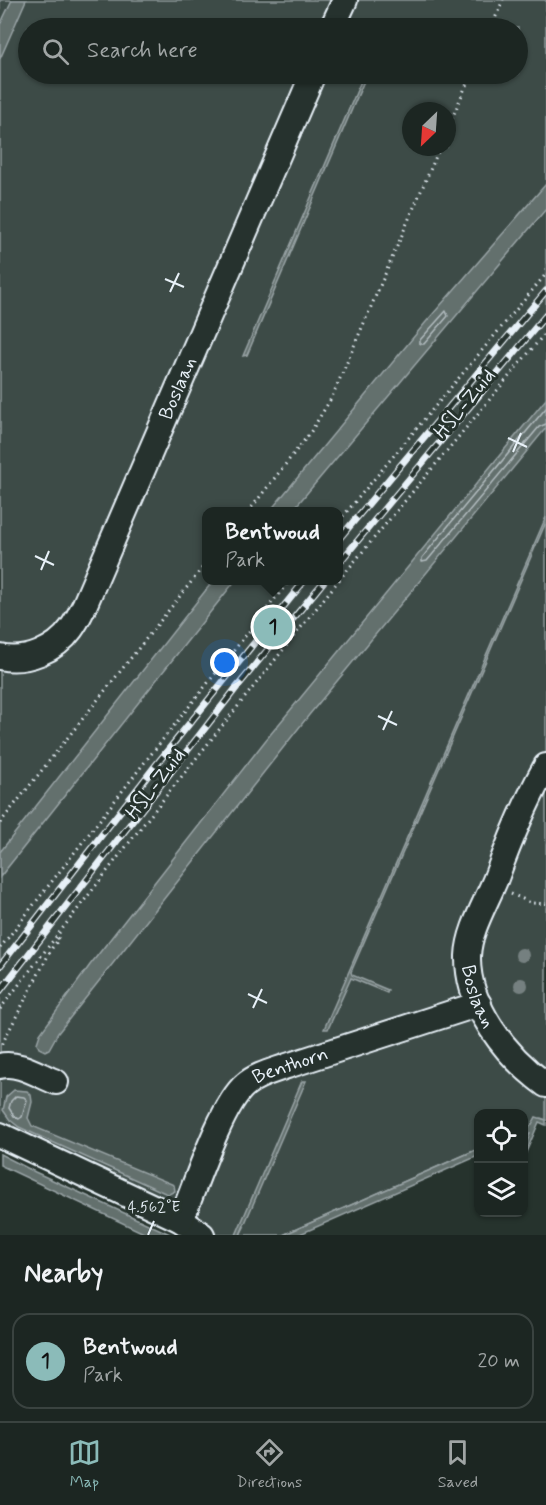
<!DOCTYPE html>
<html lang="en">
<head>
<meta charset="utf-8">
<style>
  :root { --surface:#1c2622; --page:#252e2a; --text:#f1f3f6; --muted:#a0a5a5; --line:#3a4340; --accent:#8bbbb9 }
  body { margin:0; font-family:Mynerve,sans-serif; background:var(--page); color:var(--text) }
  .controls { position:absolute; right:18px; bottom:18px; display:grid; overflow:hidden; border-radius:12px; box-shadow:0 2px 4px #0004 }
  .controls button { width:54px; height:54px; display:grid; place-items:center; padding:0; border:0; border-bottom:2px solid var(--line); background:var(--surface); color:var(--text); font:30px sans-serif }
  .compass { position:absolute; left:402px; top:102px; width:54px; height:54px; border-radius:50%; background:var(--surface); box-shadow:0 2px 4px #0004; rotate:205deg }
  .you { position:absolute; left:225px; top:663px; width:21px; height:21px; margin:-15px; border:4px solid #fff; border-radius:50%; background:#1a73e8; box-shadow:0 0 0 9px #1a73e833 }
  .badge { display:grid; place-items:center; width:39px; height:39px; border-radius:50%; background:var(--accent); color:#111; font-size:20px; font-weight:700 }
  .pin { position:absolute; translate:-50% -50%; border:3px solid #fff; box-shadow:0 2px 6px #0006 }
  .popup { position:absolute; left:202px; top:507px; width:141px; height:78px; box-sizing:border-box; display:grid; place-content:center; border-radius:12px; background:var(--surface); filter:drop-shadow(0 2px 4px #0005); font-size:20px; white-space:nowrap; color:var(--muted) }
  .popup b { font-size:22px; color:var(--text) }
  .popup::after { content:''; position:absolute; left:50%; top:100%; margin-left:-12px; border:12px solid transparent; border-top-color:var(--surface) }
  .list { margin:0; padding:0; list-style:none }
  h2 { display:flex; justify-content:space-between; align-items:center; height:78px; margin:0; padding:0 24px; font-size:26px }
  h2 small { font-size:20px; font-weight:400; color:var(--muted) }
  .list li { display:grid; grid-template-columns:39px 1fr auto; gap:18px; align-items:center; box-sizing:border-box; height:96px; margin:0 12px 12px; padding:0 12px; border:2px solid var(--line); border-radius:18px }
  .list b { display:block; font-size:22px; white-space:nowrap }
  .list p { margin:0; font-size:20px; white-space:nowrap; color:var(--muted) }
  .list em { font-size:20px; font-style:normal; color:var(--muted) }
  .icon { flex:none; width:33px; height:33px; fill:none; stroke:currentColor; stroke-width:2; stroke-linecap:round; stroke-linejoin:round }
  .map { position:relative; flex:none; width:546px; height:1235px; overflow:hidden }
  .search { position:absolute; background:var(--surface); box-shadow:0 2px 4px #0004; left:18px; right:18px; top:18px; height:66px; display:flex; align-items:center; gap:15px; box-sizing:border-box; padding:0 21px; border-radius:33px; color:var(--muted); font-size:22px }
  .sheet { height:186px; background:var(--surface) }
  nav { display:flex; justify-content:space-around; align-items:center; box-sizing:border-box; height:84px; border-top:2px solid var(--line); background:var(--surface); font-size:16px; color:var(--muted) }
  nav a { display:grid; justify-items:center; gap:3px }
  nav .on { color:var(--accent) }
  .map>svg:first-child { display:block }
  .green { fill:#3e4b47; stroke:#939ea0; stroke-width:1.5; fill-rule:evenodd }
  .water { fill:#636f6d; stroke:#98a3a5; stroke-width:1.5 }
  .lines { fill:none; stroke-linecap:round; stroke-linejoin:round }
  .shore { stroke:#b3bdc0; stroke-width:1.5 }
  .minor-casing { stroke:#e8f1f8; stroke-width:28 }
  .path { stroke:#e8f1f8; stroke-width:3; stroke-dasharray:1.5 4.5; stroke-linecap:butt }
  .minor { stroke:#26332d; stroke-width:24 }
  .rail-casing { stroke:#e8f1f8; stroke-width:7 }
  .rail { stroke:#26332d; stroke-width:4.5; stroke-dasharray:14; stroke-linecap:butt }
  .tree { fill:#758080 }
  .ticks { fill:none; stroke:#e8f1f8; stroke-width:2 }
  .labels { text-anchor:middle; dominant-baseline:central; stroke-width:6; stroke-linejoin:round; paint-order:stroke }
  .street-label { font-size:20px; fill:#e8f1f8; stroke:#26332d }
  .ticks-label { font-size:15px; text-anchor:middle; fill:#e8f1f8; stroke:#26332d; stroke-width:6; stroke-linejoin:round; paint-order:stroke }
</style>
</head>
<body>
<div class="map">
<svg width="546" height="1235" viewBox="0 0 546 1235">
  <rect width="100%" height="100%" fill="#26332d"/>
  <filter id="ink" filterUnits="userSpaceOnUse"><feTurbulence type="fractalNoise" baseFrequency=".0167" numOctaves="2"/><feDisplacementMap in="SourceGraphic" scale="12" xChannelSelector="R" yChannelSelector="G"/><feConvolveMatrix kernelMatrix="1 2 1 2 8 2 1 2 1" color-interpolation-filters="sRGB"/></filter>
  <g filter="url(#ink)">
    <path class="green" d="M0,0H546V1120L541,1118L531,1126L524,1129V1114H478V1149L283,1235H240L244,1227L240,1228L236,1235H205L0,1131ZM28,28H518V74H28ZM411,111H447V147H411ZM207,512H339V580H207Z"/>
    <path class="water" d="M12,0H26L0,59V25Z
      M364,74H367L247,355L243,356Z
      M546,184V209L292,511H270L426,322Z
      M546,399V428L309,715L58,1033L49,1049L45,1051L39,1048L37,1043L40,1034L90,965L265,741Z
      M546,517V522L351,972L352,975L388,990L387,993L351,978L328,1029H324Z
      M213,581H235L0,877V852Z
      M302,1081H306L242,1230L240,1235H236Z
      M14,1090L27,1091L31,1095L32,1102L28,1118L32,1126L174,1185L175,1191L169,1194L165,1193L19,1127L10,1120L3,1110L6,1097Z
      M536,1117L546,1120V1125L539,1122L524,1157V1150L530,1134L524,1136V1129L531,1126Z
      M478,1149V1156L298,1235H283Z
      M0,1154L35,1172L172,1235H148L2,1166L0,1165Z"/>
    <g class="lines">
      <path class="shore" d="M446,311L448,316L424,344H420V340Z
        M546,408L439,537L422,558V562L427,561L539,427L546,424
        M16,1096L24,1097L27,1100L22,1117L19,1119L14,1116L9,1108L11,1101Z"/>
      <g class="minor-casing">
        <g id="minor">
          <path d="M332,28L345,0"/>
          <path id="s1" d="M0,657C26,663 56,650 71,629C77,621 81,612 85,604L313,74"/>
          <path id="s2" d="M546,766C526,801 510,840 496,878C486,903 469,930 468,956C467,1007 506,1056 546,1085"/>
          <path d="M0,1066C18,1061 40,1076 56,1082"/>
          <path d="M0,1135L181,1220L202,1235"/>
          <path id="s3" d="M181,1220C194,1189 221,1105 245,1085C256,1075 273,1071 287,1066L479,1004"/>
        </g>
      </g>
      <path class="path" d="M491,28L503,0
        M447,130L471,74
        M248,512L310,433L332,397L440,147
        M339,521L546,274
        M339,580L546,332
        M0,823L207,562
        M511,894L532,903L546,904
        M0,948L148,758L290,580
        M0,1009L146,821L339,580
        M2,1044L52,948L59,939L56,936"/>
      <use href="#minor" class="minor"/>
      <g class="rail-casing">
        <path id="rail" d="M339,539L546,291
          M339,563L546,315
          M0,966L156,765L305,580
          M0,991L237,687L325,580"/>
      </g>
      <use href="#rail" class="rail"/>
    </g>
    <g class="tree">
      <circle cx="522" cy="955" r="7"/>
      <circle cx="521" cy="985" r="7"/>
    </g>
  </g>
  <path class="ticks" d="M165,279L184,287M170,292L179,273M508,438L527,447M513,452L521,433M35,556L54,565M41,570L49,551M378,716L397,725M383,730L392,711M248,994L267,1003M253,1008L262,989M148,1235L154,1221"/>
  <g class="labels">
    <g class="street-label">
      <text stroke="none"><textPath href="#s1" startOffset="344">Boslaan</textPath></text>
      <text transform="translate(465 404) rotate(-50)">HSL-Zuid</text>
      <text transform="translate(156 784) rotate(-52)">HSL-Zuid</text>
      <text stroke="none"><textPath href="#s2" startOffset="248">Boslaan</textPath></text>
      <text stroke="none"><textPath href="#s3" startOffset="200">Benthorn</textPath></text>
    </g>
  </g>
  <g class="ticks-label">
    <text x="154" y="1212">4.562°E</text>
  </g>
</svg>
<div class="controls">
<button><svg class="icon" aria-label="locate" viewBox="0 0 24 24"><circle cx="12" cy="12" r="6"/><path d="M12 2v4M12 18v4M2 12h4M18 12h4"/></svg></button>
<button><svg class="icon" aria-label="layers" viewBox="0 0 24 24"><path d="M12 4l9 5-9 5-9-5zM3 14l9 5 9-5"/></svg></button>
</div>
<svg class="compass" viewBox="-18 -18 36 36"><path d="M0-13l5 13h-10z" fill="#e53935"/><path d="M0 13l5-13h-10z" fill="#a0a5a5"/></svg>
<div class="you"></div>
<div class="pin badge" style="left:273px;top:627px">1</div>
<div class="popup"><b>Bentwoud</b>Park</div>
<div class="search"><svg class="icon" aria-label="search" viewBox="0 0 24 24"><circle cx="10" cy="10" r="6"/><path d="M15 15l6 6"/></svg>Search here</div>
</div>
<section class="sheet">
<h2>Nearby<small></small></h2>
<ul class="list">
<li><span class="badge">1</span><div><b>Bentwoud</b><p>Park</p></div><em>20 m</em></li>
</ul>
</section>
<nav>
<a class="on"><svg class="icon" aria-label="map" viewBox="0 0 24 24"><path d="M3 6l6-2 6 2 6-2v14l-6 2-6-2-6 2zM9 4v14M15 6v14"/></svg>Map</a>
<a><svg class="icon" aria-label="directions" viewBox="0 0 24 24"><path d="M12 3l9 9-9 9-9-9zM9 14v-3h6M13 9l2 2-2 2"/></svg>Directions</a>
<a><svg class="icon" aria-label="saved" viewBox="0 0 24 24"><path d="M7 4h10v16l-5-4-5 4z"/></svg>Saved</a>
</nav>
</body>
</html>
